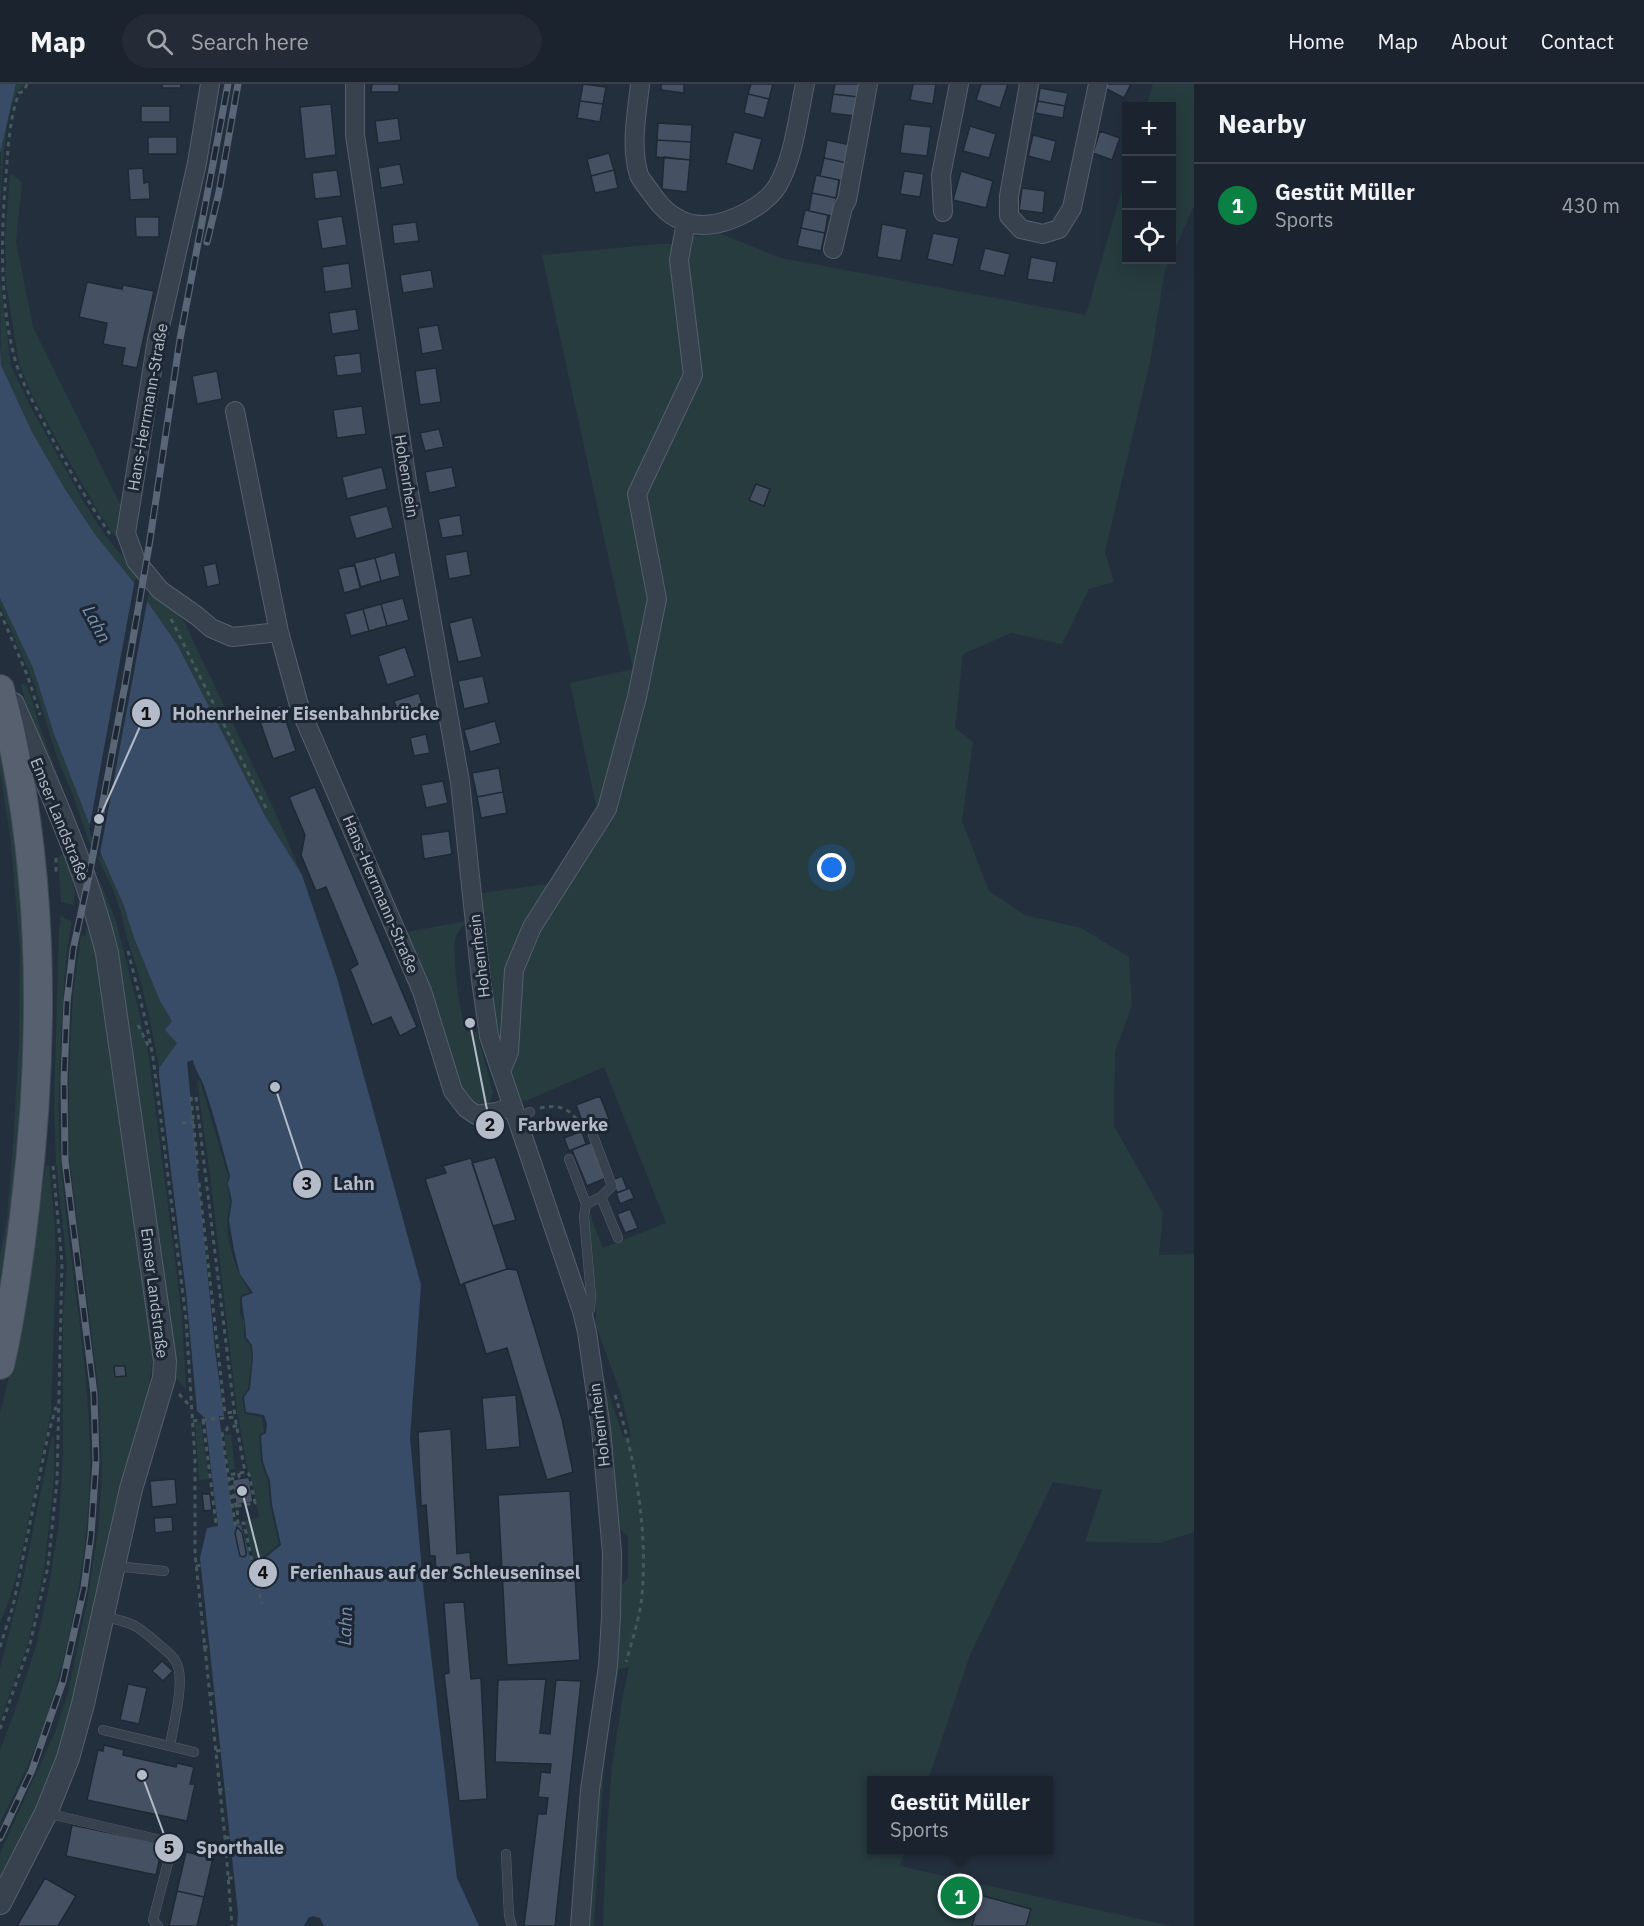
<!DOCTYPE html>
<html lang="en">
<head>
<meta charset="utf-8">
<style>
  :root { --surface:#1b232e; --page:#242b36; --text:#f1f3f6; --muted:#a0a4aa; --line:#39404a; --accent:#0b8043 }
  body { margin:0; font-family:"IBM Plex Sans",sans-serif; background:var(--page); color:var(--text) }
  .controls { position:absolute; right:18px; top:18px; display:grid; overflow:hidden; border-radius:0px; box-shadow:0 6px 24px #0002 }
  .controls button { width:54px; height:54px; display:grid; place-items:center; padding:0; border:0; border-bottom:2px solid var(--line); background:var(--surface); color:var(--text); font:30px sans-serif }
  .you { position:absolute; left:832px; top:784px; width:21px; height:21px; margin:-15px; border:4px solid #fff; border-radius:50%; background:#1a73e8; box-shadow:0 0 0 9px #1a73e833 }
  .badge { display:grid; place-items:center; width:39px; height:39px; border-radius:50%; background:var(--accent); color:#fff; font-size:20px; font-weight:700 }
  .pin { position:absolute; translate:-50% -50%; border:3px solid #fff; box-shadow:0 2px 6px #0006 }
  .popup { position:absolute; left:867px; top:1692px; width:186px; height:78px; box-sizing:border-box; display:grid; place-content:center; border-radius:0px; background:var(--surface); filter:drop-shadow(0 2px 4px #0005); font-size:20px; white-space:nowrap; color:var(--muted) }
  .popup b { font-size:22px; color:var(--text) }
  .popup::after { content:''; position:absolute; left:50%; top:100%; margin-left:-12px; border:12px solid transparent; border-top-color:var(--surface) }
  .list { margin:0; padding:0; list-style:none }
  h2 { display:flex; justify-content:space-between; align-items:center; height:78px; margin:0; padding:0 24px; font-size:26px }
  h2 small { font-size:20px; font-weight:400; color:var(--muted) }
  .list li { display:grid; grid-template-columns:39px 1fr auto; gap:18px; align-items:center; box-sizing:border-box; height:84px; padding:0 24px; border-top:2px solid var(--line) }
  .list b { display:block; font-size:22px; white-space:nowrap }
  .list p { margin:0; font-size:20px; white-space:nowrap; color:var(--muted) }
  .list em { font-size:20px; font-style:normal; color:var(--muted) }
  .icon { flex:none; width:33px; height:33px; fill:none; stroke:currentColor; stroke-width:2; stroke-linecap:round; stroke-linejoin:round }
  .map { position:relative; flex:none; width:1194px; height:1842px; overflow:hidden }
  header { display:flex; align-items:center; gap:36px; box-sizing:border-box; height:84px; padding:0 30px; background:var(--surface); border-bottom:2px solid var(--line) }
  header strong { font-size:28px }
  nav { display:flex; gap:33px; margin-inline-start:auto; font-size:21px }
  .search { width:420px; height:54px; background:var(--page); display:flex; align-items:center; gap:15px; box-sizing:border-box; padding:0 21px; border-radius:33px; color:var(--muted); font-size:22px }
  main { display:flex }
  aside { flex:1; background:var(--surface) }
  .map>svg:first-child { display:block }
  .green { fill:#263c3f }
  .water { fill:#394c67; fill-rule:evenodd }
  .pier { fill:#242f3e }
  .building { fill:#455162; stroke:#1f2835; stroke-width:1.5 }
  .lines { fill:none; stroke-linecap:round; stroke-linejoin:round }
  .service-casing { stroke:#565f6c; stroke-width:10 }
  .minor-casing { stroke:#565f6c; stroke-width:20 }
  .tertiary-casing { stroke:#565f6c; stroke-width:24 }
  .primary-casing { stroke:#414a57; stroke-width:30 }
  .path { stroke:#44595c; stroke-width:3; stroke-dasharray:4.5 4.5; stroke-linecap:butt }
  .service { stroke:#38414e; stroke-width:9 }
  .minor { stroke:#38414e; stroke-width:18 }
  .tertiary { stroke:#38414e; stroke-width:22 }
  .primary { stroke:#56606e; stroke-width:28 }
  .rail-casing { stroke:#5a6575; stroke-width:7 }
  .rail { stroke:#1d2633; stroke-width:4.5; stroke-dasharray:14; stroke-linecap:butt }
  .labels { text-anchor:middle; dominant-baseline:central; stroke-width:6; stroke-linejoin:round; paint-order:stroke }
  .street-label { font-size:16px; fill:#b4bcc9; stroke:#1d2633 }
  .water-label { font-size:18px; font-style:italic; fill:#7c92b1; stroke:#1d2633 }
  .leader { fill:none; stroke:#b4bcc9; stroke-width:2 }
  .callout-dot { fill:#b4bcc9; stroke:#1d2633; stroke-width:2 }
  .mark-label { font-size:18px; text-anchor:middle; font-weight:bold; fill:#111 }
  .callout-label { font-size:18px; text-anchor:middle; font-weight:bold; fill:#b4bcc9; stroke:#1d2633; stroke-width:6; stroke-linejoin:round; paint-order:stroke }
</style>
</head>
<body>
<header>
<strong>Map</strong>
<div class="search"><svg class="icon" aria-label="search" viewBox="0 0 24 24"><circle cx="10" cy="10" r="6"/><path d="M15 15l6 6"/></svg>Search here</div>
<nav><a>Home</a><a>Map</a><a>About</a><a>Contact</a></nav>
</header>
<main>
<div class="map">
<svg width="1194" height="1842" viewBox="0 0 1194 1842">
  <rect width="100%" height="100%" fill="#242f3e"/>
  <path class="green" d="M16,0H24C22,5 18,6 16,11C3,39 3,93 0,124L1,61Z
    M1153,0H1194V122L1172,172V22H1146Z
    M10,90L19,95L22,100L16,158L33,243L125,430L123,464L101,432L63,367L32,311L19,280L6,199L5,153Z
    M1126,91V176H1170L1165,186L1150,278L1105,468L1114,498L1089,505L1062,560L1011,549L963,570L955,644L973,658L962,737L989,807L1025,831L1081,844L1129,873L1132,921L1115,968L1114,1042L1163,1129L1159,1171L1194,1170V1448L1160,1459L1085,1458L1102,1406L1053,1398L970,1571L928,1696H872V1766H905L900,1782L1171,1842H603L607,1744L612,1682L623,1611L629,1583L619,1585L605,1664L594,1842H587L591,1763L619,1504L628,1494V1452L619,1445L602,1289L623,1353H631L622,1313L596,1242V1225L588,1137L590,1131H592V1136L603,1164L666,1139L604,983L526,1017L519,1015L494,943L485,862L482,809L547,800L580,776L600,740L570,599L633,585L542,171L659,160L683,159L685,150L698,152L719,149L781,174L1086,231Z
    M0,193L11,282L30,322L85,420L105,451L137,490L135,500L94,449L65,405L32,348L1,281Z
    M150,505L177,526L184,538L272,721L302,791L264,730L177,560L147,517Z
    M0,514L33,584L54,650L101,770L124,822L134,854L160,917L172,937L178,959L159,984L150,936L139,891L126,851L121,829L113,805L88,755L73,711L58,676L33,597L0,522Z
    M21,600H25L28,604L41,646L64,709L65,722L31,640Z
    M0,650C5,679 11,707 14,735C30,890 24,1044 0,1197V1172L7,1134L13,1062L19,956L20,864L10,751L0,688Z
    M66,769L75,809L73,821L61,818L58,774L60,771Z
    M100,797L116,837L138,923L149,974L182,1232L186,1305L172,1290L98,805Z
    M61,831L65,835L72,837C65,869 64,904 62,938C59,985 57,1033 61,1081C69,1174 87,1267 90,1361C92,1448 74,1550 47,1633C35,1670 16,1705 0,1739V1666L14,1629L36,1562L50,1497L59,1439L63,1368V1230L67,1182L56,1079L54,1021L59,846Z
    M467,837C463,842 458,848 456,853C451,864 460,934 466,947L477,948L493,1008L489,1021L478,1024L464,1010L406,848Z
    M88,840L94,853L153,1271L146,1322L85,1577L47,1710L0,1801V1769L55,1648L68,1609L88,1513L99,1439L102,1386L98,1301L69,1072V987L73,910L81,851L85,852Z
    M200,996L228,1092C226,1102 230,1110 230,1119C229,1126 227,1132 227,1138C228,1163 236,1187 250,1208L240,1212V1230L244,1237V1254L250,1261L252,1273L248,1305L242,1313L245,1330L262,1333L264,1348L259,1351L261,1378L268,1397L270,1421L279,1460L263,1473L253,1475L244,1437L259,1433L250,1388L248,1387L237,1327L211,1099L197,997Z
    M46,1081H49L55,1143L56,1179L51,1328L19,1482L10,1514L0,1539V1329L21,1244Z
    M195,1339H201L209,1395L199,1396Z
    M231,1350L235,1385L229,1386L224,1351Z
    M52,1352L54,1354V1397L44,1486L28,1559L0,1638V1584L23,1495Z"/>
  <path class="water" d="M0,0H16L0,69Z
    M0,262L1,281L32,348L65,405L94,449L135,500L177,560L264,730L302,791L337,894L421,1201L410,1354L417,1430L424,1511L457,1794L479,1842H324L320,1834L313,1832L308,1834L304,1842H237L238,1830L200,1474L207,1444L218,1442L205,1334L197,1327L186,1208L159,991V984L177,959L165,946L172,937L160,917L134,854L124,822L101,770L54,650L33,584L0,514ZM193,976C195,987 202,994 205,1005C215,1034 222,1063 230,1092L228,1100L232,1117L229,1136L234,1166L240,1190L253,1209L242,1213C242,1227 246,1239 246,1253L252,1261L253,1273L250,1305L244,1313L246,1328L264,1331L267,1340L266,1349L261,1352L263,1378L270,1397L272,1420L281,1461L264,1475L251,1477L241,1441H234L219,1332H224L215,1266L187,978Z"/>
  <path class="pier" d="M135,495L148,513L99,775L89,746Z"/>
  <path class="building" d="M162,0H181V4H162Z
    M372,0H399V8H371Z
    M583,0L606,3L603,20L580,17Z
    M661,0H684V9L661,6Z
    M751,0H773L769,15L748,10Z
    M835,0H859L858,13L833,10Z
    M913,0H936L933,20L910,16Z
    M981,0H1008L1000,24L976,16Z
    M1105,0H1131L1124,14L1103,3Z
    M1040,4L1068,9L1065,22L1038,17Z
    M748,10L769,15L764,34L744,29Z
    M833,10L858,13L855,32L830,29Z
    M580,17L603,20L600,38L577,34Z
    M1038,17L1065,22L1063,34L1035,29Z
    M331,20L336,71L305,75L300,23Z
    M141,22H170V38H141Z
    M398,34L401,56L378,59L375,37Z
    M658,39L692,41L691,58L657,56Z
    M904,40L931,43L927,72L900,69Z
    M970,42L996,50L989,74L963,67Z
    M1100,47L1120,54L1112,76L1093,69Z
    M734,48L762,55L753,87L726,79Z
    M1033,51L1056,57L1051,78L1028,72Z
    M148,53H177V70H148Z
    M657,56L691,58L690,76L656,73Z
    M827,56L851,61L847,79L824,74Z
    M609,69L614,86L591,92L587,75Z
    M664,73L690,76L687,108L662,105Z
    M824,74L847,79L844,97L820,92Z
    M400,80L404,100L381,104L378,84Z
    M143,84L144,99L149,98L150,115L130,116L128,85Z
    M337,86L341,112L315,115L312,89Z
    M614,86L618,104L595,109L591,92Z
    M904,87L924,90L920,113L900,110Z
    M961,87L993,97L986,124L953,116Z
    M816,91L839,96L836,114L812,109Z
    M1022,104L1045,107L1043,129L1019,126Z
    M812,109L836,114L832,132L809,127Z
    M805,126L828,131L825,149L801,144Z
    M342,132L347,161L322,165L317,136Z
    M135,133H159V153H136Z
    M416,138L419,157L394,160L392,141Z
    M882,140L907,145L901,177L877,173Z
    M801,144L825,149L821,167L797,162Z
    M933,149L959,154L953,181L927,175Z
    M985,164L1010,170L1004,192L979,186Z
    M1031,173L1057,178L1053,199L1027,195Z
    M349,179L352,204L325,208L322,183Z
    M431,186L434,204L403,209L400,191Z
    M87,198L122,205L123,201L154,207L137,284L122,281L125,264L103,260L107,239L79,233Z
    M356,225L359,246L332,250L329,229Z
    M438,241L443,266L422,270L418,244Z
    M360,269L362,289L337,292L334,272Z
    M436,284L441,318L420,321L415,287Z
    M217,287L222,315L197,320L192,292Z
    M362,322L366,350L337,354L333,326Z
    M439,345L444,363L425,367L420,349Z
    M382,383L387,405L347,415L342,393Z
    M452,383L456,403L429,409L425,388Z
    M756,400L770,405L764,422L749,416Z
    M387,422L393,444L356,455L349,432Z
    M460,431L463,451L442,454L438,435Z
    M467,467L471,491L449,495L445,471Z
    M395,468L400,492L381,497L375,474Z
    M375,474L381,497L360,503L354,479Z
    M216,479L220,500L207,503L203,482Z
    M355,481L361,504L344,509L338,485Z
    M403,514L409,536L387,542L381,520Z
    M381,520L387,542L369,547L363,525Z
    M363,525L369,547L351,552L345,530Z
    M472,533L482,573L458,578L449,539Z
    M405,563L415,592L387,601L378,572Z
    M483,592L489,619L464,625L458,597Z
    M419,609L424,627L400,635L394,617Z
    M281,621L296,667L273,675L257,629Z
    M495,637L501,659L470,668L464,646Z
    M426,650L430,669L414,672L410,654Z
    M499,684L503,708L477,713L472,689Z
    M443,697L448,719L426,724L421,701Z
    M315,703L417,943L400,952L391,933L372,941L350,885L358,880L326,803L316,807L301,771L305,751L289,713Z
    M503,708L507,729L481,734L477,713Z
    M449,747L452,770L424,775L421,751Z
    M600,1012L609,1035L585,1045L576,1021Z
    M582,1047L586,1060L569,1067L564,1054Z
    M592,1058L606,1094L587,1102L572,1066Z
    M495,1073L516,1136L493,1142L472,1079Z
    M471,1074L507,1185L460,1201L425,1095L446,1089L443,1082Z
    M622,1092L627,1105L617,1109L612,1096Z
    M630,1104L634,1114L620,1120L616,1109Z
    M630,1125L638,1144L625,1149L617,1130Z
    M507,1185L517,1186L562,1335L573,1388L547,1396L507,1264L486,1270L464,1199Z
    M114,1282H125L126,1292L115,1293Z
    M516,1311L520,1363L486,1366L482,1314Z
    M451,1345L457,1470L470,1468L472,1496L452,1498L451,1486L436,1487L435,1472H430L426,1421L421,1422L418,1348Z
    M249,1393L253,1418L236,1421L232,1396Z
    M175,1395L177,1420L152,1423L150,1397Z
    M570,1407L580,1576L507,1581L498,1411Z
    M202,1410H210L212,1426L204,1427Z
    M172,1433L173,1447L155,1449L154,1434Z
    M237,1443L242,1448L246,1467V1471L243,1473L240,1472L239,1468L235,1449Z
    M464,1518L471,1595L481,1594L487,1715L459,1717L444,1590L449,1589L444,1519Z
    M162,1577L173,1587L163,1597L152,1587Z
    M546,1595L540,1649L550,1650L556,1596L581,1597L555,1842H524L538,1730H546L548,1714L538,1713L541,1688L550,1689L551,1680L495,1678L498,1596Z
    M128,1600L147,1604L139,1640L120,1636Z
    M104,1661L124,1666L123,1671L176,1683L177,1679L194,1683L190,1700H195L187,1737L87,1716L98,1666L103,1667Z
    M72,1741L163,1760L156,1791L66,1772Z
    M186,1768L213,1774L204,1813L177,1807Z
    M45,1794L76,1812L58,1842H17Z
    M177,1807L204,1813L197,1842H169Z
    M980,1811L1031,1825L1026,1842H972Z"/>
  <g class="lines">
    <g class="service-casing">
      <path id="service" d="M517,1034L530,1028
        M569,1075L586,1120
        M601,1113L618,1154
        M582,1227L590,1225L591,1212L584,1132L586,1120L601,1113L612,1102L593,1051
        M115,1482L164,1487
        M104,1533C131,1538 136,1540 157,1559C165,1566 175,1572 178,1583C184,1602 173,1642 170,1662
        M103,1646L194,1668
        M46,1729L165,1757L170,1759L172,1763L153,1836L158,1842
        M506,1770L509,1832L512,1842"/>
    </g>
    <g class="minor-casing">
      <path id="minor" d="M210,0L197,79L157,256L126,449L136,477L160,506L197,532L211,544L232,553L279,548L300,625L422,907L453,1007L466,1024L476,1031L497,1028L513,1022
        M355,0V51L407,397L460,698L481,896L489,952L582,1227L587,1248L601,1345L612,1469L611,1533L608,1582L590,1706L580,1842
        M640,0C637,29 630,63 639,91C642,98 648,104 652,110C677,147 710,148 747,128C758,122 771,113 778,101C794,73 798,32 805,0
        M1029,0L1009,112V132L1021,145L1043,150L1059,145L1072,124L1098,0
        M943,128L941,91L959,0
        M833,165L843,123L847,116L868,0
        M235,327L279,548
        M501,987L509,968L514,886L532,843L607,725L637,613L657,515L637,410L693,291L679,176L686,138"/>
    </g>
    <g class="tertiary-casing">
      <path id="tertiary" d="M0,1819L46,1729L68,1674L83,1620L131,1405L164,1294L165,1277L107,869C86,783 48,701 13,620"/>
    </g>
    <g class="primary-casing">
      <path id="primary" d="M0,605C45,774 46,950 25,1124C19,1176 12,1229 0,1281"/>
    </g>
    <path class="path" d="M27,0L24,7L19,9C8,38 8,72 5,103C1,159 0,224 16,279C23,301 35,321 45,341C65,379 86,415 110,450
      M0,528L28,593L40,631
      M171,535L267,726
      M56,774V788
      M128,867L146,938L153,973L186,1235L195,1376V1470L225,1754L232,1842
      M138,941L148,961H151
      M191,1013L198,1087
      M196,1013L235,1333
      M540,1024C563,1019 573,1027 583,1046
      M182,1039L194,1038
      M199,1099L225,1329L234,1328
      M179,1310L191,1323
      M615,1311C635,1374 648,1444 642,1511C640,1533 632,1557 626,1578
      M203,1336L216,1440
      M193,1337L235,1333L245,1388L228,1391
      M237,1342L228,1343L226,1347L222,1348L235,1440L244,1439L257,1501L274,1497
      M237,1422L255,1419L249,1390L245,1388
      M238,1440L237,1422H236L231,1395L239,1393V1389
      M196,1482L205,1481
      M253,1485L269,1482
      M257,1501L262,1520
      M0,1563L13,1522L48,1351L56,1323
      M203,1563L213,1562
      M209,1610L219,1609
      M0,1645L30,1560L48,1482L57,1397L62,1179L53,1082
      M216,1667L225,1666
      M218,1706L229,1705
      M225,1754L234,1753
      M228,1794H237"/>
    <use href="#service" class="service"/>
    <use href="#minor" class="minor"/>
    <use href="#tertiary" class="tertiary"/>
    <use href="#primary" class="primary"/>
    <g class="rail-casing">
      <path id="rail" d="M207,158L219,108L238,0
        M0,1754L32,1686L63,1597L84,1504L91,1451L96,1377L94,1310L65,1076L64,995L67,918L73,866L89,792L125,601L149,462L180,255L228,0"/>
    </g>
    <use href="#rail" class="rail"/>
  </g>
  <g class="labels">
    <g class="street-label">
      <text transform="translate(147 323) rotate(-80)">Hans-Herrmann-Straße</text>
      <text transform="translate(407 392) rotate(81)">Hohenrhein</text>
      <text transform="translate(60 735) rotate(68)">Emser Landstraße</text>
      <text transform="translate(381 810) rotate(67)">Hans-Herrmann-Straße</text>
      <text transform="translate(479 872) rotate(-97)">Hohenrhein</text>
      <text transform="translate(155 1209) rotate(83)">Emser Landstraße</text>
      <text transform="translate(599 1341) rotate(-97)">Hohenrhein</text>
    </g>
    <g class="water-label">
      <text transform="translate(97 540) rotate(62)">Lahn</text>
      <text transform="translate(345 1542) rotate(-88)">Lahn</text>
    </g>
  </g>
  <path class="leader" d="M99 735L146 629M470 939L490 1041M275 1003L307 1100M242 1407L263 1489M142 1691L169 1764"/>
  <g class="callout-dot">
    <circle cx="99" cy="735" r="6"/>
    <circle cx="470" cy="939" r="6"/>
    <circle cx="275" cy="1003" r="6"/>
    <circle cx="242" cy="1407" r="6"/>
    <circle cx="142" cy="1691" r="6"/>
    <circle cx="146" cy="629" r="15"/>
    <circle cx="490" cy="1041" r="15"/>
    <circle cx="307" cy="1100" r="15"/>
    <circle cx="263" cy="1489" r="15"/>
    <circle cx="169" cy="1764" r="15"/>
  </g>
  <g class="mark-label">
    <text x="146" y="636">1</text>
    <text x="490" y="1047">2</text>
    <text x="307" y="1106">3</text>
    <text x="263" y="1495">4</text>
    <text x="169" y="1770">5</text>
  </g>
  <g class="callout-label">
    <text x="306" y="636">Hohenrheiner Eisenbahnbrücke</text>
    <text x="563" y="1047">Farbwerke</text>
    <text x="354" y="1106">Lahn</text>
    <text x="435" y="1495">Ferienhaus auf der Schleuseninsel</text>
    <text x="240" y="1770">Sporthalle</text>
  </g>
</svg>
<div class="controls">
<button>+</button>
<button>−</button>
<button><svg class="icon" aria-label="locate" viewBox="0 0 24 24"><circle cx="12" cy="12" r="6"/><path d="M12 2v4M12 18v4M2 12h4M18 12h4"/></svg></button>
</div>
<div class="you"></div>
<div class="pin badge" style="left:960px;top:1812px">1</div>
<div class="popup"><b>Gestüt Müller</b>Sports</div>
</div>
<aside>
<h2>Nearby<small></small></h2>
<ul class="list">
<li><span class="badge">1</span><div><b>Gestüt Müller</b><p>Sports</p></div><em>430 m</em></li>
</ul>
</aside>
</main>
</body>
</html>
